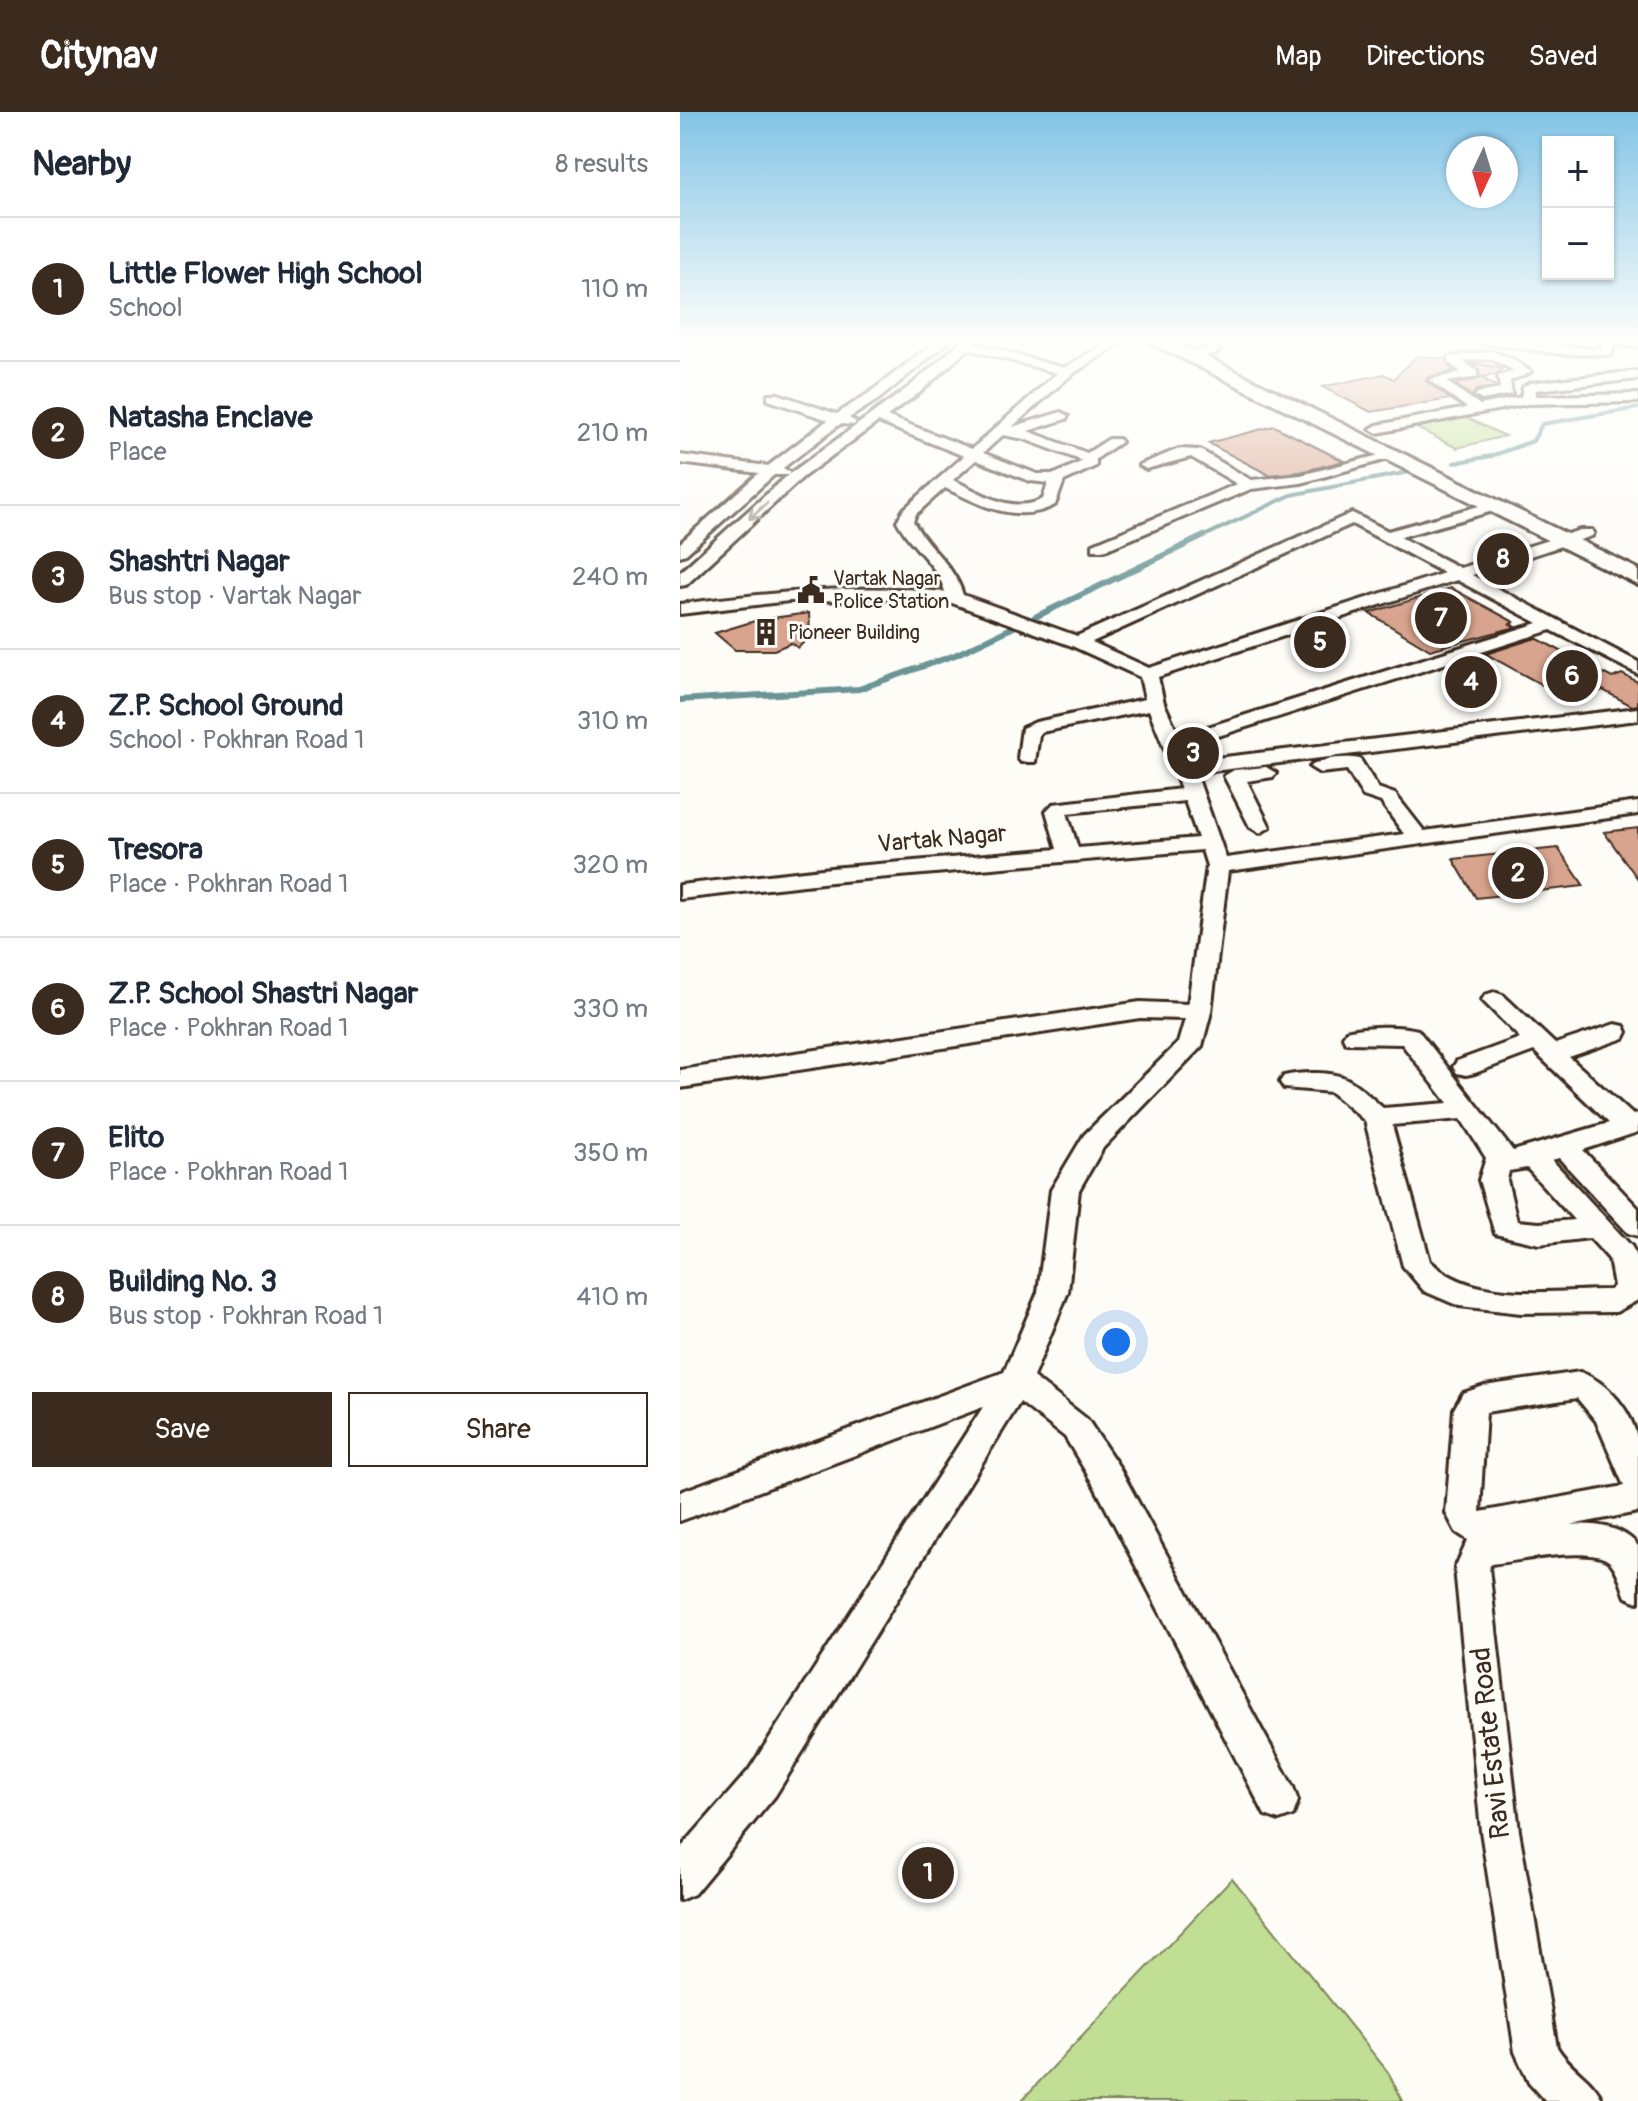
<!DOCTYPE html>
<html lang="en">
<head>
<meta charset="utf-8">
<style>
  :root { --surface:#fff; --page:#f6f6f7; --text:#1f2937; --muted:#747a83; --line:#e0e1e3; --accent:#3b2a1e }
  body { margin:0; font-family:Pangolin,sans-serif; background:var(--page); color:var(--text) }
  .controls { position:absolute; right:24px; top:24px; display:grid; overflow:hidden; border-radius:0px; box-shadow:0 2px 6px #0004 }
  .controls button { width:72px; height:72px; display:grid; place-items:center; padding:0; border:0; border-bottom:2px solid var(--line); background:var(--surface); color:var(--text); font:40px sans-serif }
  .compass { position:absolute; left:766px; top:24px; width:72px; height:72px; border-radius:50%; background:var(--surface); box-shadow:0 2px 6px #0004; rotate:184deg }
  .you { position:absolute; left:436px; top:1230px; width:28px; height:28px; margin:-20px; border:6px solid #fff; border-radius:50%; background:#1a73e8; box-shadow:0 0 0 12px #1a73e833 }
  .badge { display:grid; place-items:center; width:52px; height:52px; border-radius:50%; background:var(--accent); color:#fff; font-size:26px; font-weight:700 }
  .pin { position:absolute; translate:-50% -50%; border:4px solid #fff; box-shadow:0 2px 8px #0006 }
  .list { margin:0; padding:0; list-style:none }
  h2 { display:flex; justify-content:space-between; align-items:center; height:104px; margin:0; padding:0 32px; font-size:34px }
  h2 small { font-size:26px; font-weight:400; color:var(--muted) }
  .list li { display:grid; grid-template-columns:52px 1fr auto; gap:24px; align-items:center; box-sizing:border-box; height:144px; padding:0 32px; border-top:2px solid var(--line) }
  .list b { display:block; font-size:30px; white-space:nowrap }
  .list p { margin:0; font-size:26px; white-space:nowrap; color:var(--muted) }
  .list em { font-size:26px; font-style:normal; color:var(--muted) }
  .actions { display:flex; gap:16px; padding:24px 32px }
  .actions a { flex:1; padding:18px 0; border:2px solid var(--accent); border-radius:0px; text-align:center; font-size:28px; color:var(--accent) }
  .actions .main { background:var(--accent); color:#fff }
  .map { position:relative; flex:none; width:958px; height:1989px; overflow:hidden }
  header { display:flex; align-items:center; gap:48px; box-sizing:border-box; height:112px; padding:0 40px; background:var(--accent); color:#fff }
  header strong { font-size:38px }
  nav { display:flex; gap:44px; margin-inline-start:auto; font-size:28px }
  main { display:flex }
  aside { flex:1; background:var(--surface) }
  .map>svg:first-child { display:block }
  .green { fill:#c1de95; stroke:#7e845a; stroke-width:2 }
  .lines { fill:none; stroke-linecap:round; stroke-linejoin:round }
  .stream-far1 { stroke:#6a9495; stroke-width:4 }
  .stream { stroke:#6a9495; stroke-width:6 }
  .building { fill:#d9a48e; stroke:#3b2a1e; stroke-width:2 }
  .street-casing { stroke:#3b2a1e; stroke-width:6 }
  .secondary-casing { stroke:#3b2a1e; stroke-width:6 }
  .street { fill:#fdfcf7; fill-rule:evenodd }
  .secondary { fill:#fdfcf7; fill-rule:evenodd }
  .oneway { stroke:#9c938a }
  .labels { text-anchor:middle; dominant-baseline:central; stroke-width:6; stroke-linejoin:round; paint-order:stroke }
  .far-poi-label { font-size:20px; fill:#3b2a1e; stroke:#fdfcf7; text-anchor:start }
  .street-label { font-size:24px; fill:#3b2a1e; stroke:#fdfcf7 }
  .near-street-label { font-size:28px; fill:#3b2a1e; stroke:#fdfcf7 }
</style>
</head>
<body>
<header>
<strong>Citynav</strong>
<nav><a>Map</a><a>Directions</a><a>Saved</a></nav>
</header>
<main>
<aside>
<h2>Nearby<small>8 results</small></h2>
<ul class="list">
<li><span class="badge">1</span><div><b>Little Flower High School</b><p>School</p></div><em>110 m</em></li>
<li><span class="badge">2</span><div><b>Natasha Enclave</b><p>Place</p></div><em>210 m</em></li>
<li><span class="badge">3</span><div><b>Shashtri Nagar</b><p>Bus stop · Vartak Nagar</p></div><em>240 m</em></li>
<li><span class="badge">4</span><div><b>Z.P. School Ground</b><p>School · Pokhran Road 1</p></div><em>310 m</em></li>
<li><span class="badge">5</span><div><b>Tresora</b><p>Place · Pokhran Road 1</p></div><em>320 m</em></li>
<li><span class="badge">6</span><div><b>Z.P. School Shastri Nagar</b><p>Place · Pokhran Road 1</p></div><em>330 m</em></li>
<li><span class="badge">7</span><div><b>Elito</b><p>Place · Pokhran Road 1</p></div><em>350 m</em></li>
<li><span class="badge">8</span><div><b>Building No. 3</b><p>Bus stop · Pokhran Road 1</p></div><em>410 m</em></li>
</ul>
<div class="actions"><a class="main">Save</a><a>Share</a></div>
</aside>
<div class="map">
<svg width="958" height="1989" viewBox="0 0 958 1989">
  <rect width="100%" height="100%" fill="#fdfcf7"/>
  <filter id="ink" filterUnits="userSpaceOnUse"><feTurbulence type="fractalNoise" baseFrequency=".0125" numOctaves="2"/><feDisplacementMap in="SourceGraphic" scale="16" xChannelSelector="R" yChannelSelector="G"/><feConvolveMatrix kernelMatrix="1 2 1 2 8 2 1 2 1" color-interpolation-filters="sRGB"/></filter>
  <g filter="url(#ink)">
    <path class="green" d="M781,303L825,324L777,336L733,314Z
      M552,1766L708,1960L723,1989H341Z"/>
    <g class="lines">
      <path class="stream-far1" d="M774,351L811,344L853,329L862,312L958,296
        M520,426L611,383L734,359"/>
      <path class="stream" d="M355,505L524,424
        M0,588L179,577L275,543L334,515"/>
    </g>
    <path class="building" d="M737,244L766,247L767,253L774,259L748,265L746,269L770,287L691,300L642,275L704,262L714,267Z
      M792,251L823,256L815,263L801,265L817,275L796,278L792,284L775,272L799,267L800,259Z
      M594,314L664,349L620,360L589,363L528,331Z
      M771,476L834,510L830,512L836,515L750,538L689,501Z
      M129,501L130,524L118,536L111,531L94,538H55L35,521L78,508Z
      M856,526L932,566L942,562L958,570V593L952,594L923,578L893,590L806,542Z
      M958,716V767L924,720Z
      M878,736L904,774L796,786L773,747Z"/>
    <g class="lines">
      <g class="street-casing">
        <path id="street" d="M259,227H272L199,287L169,306L176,310L174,313L160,312L103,356L110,360L108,363L229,275L284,227H297L294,231L384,256L433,227H447L391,263L332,315L381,300L388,304L386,307L348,319L407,341L429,327H439L441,330L416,347V354L384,369L375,393C336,413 302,393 265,376L236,402L233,409C247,436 274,452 283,483L397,524L672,401L708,419L810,391H820V397L720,425L780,456L900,418H912L914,421L912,424L792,463L958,550V562L871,518L504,635L511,649L958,596V608L516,661L546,746L724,722L701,690L683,684L667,658L640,661L630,655C640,646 666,644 680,647L698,676L715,682L744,719L958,690V702L548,759L531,900L522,934L423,1036L399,1078L388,1180L353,1265L407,1307L439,1355L613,1675L618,1689L613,1703L599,1708L585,1703L415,1375L385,1325L340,1290L95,1684L14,1782L0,1788V1737L69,1658L303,1295L0,1409V1380L324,1260L358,1180L371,1078L404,1023L498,931L505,907L460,906L0,976V958L460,890L508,892L527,754L522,738L151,770L0,787V773L151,756L377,737L366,699L373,692L501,677L469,598L362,620L359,623L355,650H341L338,646L342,616L356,610L465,587L460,565L392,534L272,491L237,487L109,489L0,502V492C88,481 177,471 265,480C258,452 230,435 217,409L224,397L284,344L198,310L123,365L6,473L0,474V460L108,363H94L6,442L0,444V431L79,361L0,351V343L88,354L148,308L88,288V282H98L157,302L189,281ZM288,237L377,261L292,337L207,304L239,281ZM323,323L344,327L403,349L375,362H357L303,341ZM296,348L350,369L368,371L363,387C332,403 302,381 273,368ZM672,412L764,461L469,556L412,530ZM777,468L858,511L499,624L484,591L478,565ZM505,689L518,726L398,736L387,701Z
          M798,227H828L913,237L922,236L920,227H958V235L934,232L932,243L882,242L804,231Z
          M533,234L539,238L537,241L509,247L503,243Z
          M811,239L831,246L851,260L830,269L832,282L802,288L795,284L797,281L820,277L818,264L835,259L811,247L783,249L797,259V265L767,270L800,293L841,285L843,275L850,271L958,259V267L856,278L855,284L958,282V290L847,292L697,321L690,317L697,313L787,296L749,268L781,260L769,251V245Z
          M499,337L520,338L571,368L621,363L715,339L722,343L621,371L571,377L425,438H413V432L557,372L511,345L466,357L459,353Z
          M586,655L596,661L593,665L567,669L590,715L580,721L570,715L544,664L554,658Z
          M814,880L823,883L875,932L935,912L944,914L947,920L944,926L889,945L953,1003L958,1002V1020L903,1038L958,1096V1124L948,1121L879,1046L872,1048L952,1135L958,1150V1188L936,1200L841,1201L779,1194L744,1179L723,1154L685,1009L651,980L604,976L600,970L604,964C620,960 653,959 667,967C680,974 691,986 703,996L768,991L722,932L666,931L663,925L666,919C686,914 718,913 738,918L833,1039L929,1011L854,939L795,961L786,963L777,961L773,955L777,949L840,926L802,888L805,883ZM781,1007L806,1046L799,1068L815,1122L859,1132L910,1126L929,1147L934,1174L930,1178C873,1178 794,1192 750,1149L712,1013ZM847,1056L894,1108L859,1111L837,1109L827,1068L829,1059Z
          M900,1260C928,1270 953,1300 958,1330C958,1352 958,1378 958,1400L891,1413C913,1411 943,1414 958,1434V1490L946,1485C941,1474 939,1459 930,1450C912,1433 838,1449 811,1452L809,1456L839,1719L877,1935C890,1957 913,1966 923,1989H865L849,1971L835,1940L801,1719L775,1456L788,1428L776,1420L766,1401L774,1297L783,1281L804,1274ZM897,1286L916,1309L944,1374L800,1400L806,1300Z"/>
      </g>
      <g class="secondary-casing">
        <path id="secondary" d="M469,227H490L958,457V473L471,231Z"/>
      </g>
      <use href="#street" class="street"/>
      <use href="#secondary" class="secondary"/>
    </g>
    <defs><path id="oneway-shaft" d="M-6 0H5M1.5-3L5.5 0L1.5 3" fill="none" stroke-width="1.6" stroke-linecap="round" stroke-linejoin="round" transform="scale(2)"/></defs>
    <use class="oneway" href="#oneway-shaft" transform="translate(78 399) rotate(138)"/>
  </g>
  <linearGradient id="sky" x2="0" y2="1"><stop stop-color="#82c4e6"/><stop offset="0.45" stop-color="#fefefb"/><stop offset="1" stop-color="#fefefb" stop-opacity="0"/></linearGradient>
  <rect width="958" height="505" fill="url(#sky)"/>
  <defs>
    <g id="civic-bare" transform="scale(2.16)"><path d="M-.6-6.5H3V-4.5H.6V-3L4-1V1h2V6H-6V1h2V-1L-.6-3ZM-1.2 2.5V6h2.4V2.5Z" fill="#3b2a1e" stroke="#fdfcf7" stroke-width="2.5" paint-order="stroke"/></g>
    <g id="building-bare" transform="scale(2.16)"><path d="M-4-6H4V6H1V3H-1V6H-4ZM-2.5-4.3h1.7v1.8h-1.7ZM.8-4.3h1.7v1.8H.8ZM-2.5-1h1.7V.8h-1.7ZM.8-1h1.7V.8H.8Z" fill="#3b2a1e" stroke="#fdfcf7" stroke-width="2.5" paint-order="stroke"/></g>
  </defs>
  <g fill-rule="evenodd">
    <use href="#civic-bare" x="131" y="478"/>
    <use href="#building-bare" x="86" y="520"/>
  </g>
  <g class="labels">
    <g class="far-poi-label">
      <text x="153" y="466">Vartak Nagar<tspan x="153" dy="23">Police Station</tspan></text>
      <text x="108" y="520">Pioneer Building</text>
    </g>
    <g class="street-label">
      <text transform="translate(262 727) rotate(-5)">Vartak Nagar</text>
    </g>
    <g class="near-street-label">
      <text transform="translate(811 1631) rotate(-96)">Ravi Estate Road</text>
    </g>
  </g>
</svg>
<div class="controls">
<button>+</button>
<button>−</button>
</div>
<svg class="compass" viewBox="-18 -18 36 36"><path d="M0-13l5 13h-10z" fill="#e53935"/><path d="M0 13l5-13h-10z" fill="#747a83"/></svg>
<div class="you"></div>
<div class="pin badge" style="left:248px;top:1761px">1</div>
<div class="pin badge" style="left:838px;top:761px">2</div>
<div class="pin badge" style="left:513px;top:641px">3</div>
<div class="pin badge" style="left:791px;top:570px">4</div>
<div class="pin badge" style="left:640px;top:530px">5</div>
<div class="pin badge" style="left:892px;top:564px">6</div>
<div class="pin badge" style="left:761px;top:506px">7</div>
<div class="pin badge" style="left:823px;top:447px">8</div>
</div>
</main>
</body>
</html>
